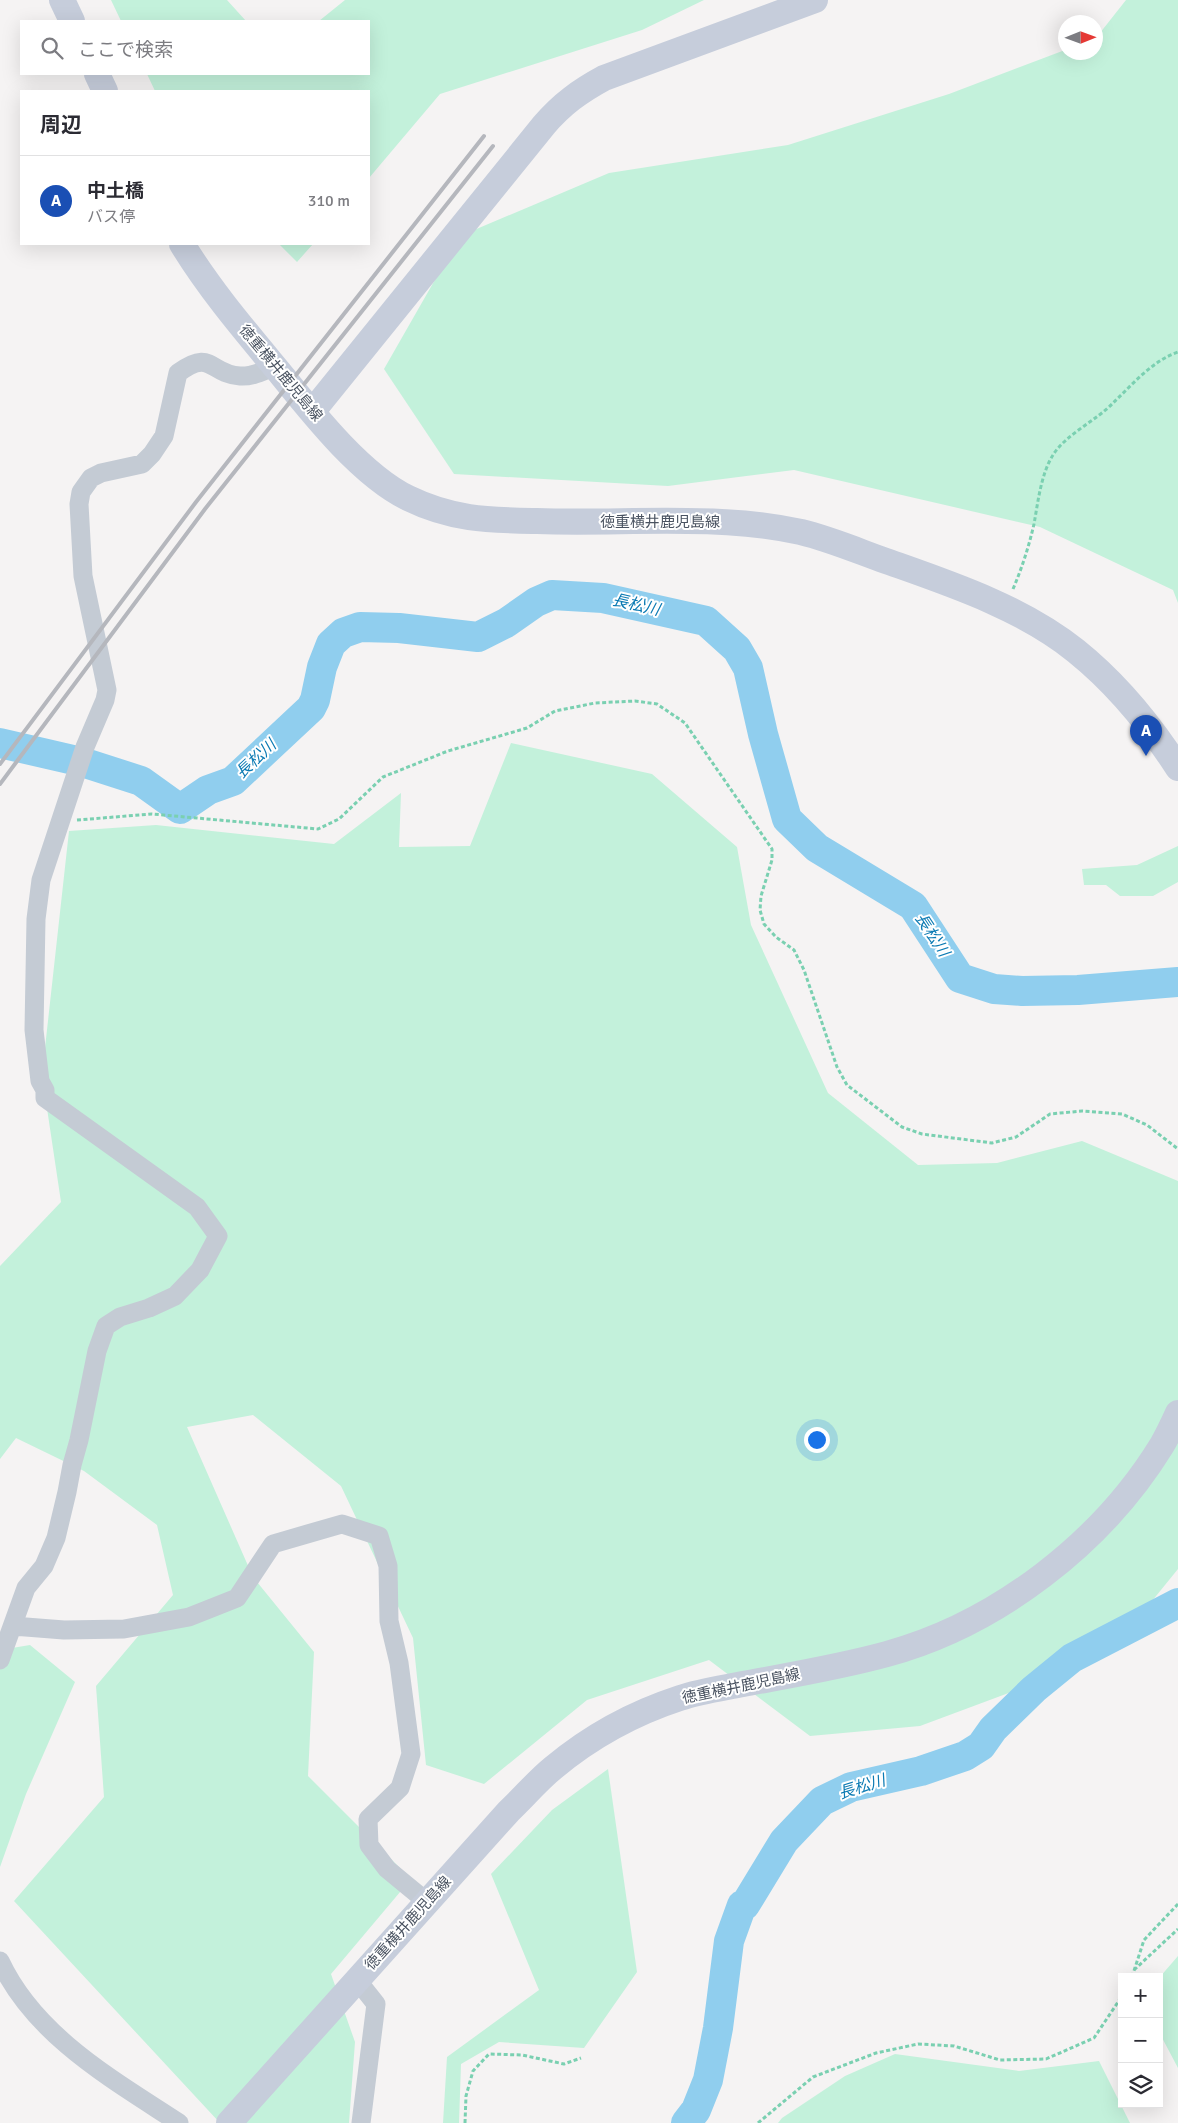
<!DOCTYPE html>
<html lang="ja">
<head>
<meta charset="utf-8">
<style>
  :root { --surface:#fff; --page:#f2f2f3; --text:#2b2b33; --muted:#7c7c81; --line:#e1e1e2; --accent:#1a59e8 }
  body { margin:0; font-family:Signika,"Noto Sans JP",sans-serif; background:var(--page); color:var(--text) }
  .controls { position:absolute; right:15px; bottom:15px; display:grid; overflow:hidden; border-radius:0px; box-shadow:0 5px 20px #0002 }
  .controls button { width:45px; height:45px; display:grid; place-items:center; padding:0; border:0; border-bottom:1px solid var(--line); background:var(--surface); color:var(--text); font:25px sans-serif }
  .compass { position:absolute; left:1058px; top:15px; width:45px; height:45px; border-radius:50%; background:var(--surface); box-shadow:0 5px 20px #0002; rotate:89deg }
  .you { position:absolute; left:816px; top:1439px; width:18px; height:18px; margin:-12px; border:4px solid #fff; border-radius:50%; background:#1a73e8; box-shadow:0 0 0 8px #1a73e833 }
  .badge { display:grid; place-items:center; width:32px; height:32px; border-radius:50%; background:var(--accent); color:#fff; font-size:16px; font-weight:700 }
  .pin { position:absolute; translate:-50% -41px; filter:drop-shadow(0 1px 2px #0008) }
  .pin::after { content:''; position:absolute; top:26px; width:18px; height:15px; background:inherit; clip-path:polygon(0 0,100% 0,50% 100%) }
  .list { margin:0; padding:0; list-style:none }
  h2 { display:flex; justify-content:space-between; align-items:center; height:65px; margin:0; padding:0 20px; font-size:21px }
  h2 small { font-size:16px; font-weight:400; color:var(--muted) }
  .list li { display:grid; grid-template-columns:32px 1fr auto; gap:15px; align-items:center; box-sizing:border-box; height:90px; padding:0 20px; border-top:1px solid var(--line) }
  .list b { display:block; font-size:19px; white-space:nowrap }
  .list p { margin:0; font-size:16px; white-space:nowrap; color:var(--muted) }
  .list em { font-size:16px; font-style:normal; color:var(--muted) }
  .icon { flex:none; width:28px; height:28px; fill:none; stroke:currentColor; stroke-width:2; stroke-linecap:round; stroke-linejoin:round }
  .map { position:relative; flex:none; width:1178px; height:2123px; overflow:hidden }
  .search { position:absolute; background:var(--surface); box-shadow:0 5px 20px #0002; left:20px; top:20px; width:350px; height:55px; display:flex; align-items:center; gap:12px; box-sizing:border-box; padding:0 18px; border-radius:0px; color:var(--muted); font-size:19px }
  .panel { position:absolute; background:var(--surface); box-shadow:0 5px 20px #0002; left:20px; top:90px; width:350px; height:155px; border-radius:0px }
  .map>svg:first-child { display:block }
  .green { fill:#c3f1db }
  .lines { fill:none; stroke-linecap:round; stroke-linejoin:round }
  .river { stroke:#90ceee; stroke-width:30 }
  .path { stroke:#7ad0b1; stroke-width:3; stroke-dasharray:4 2.5; stroke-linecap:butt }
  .street { stroke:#c4cbd4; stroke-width:19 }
  .secondary { stroke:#c6cddb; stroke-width:26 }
  .rail { stroke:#b5b7bd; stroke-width:4 }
  .labels { text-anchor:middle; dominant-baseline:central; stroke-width:4; stroke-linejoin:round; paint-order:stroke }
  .street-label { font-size:15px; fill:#4a5361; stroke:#fff }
  .water-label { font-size:16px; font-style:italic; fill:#0b7ab3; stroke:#fff }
</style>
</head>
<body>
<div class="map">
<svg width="1178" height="2123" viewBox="0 0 1178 2123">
  <rect width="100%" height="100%" fill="#f5f3f3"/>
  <path class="green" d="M111,0H227L246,21H121Z
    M345,0H704L642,30L440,94L369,178V91H155L147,74H369V21H319Z
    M1126,0H1178V603L1173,590L1040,527L794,470L668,486L454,474L384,369L460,236L609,173L788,145L949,94L1065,50L1066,52H1096V38Z
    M279,244H313L297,262Z
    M511,743L652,774L737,847L751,925L828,1093L918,1165L997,1163L1082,1141L1178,1181V1569L1152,1601L1022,1688L920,1726L810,1736L709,1660L587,1700L484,1784L426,1765L413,1638L341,1486L253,1415L187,1427L253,1577L314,1652L308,1776L411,1879L331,1974L355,2042L349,2123H220L14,1901L104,1797L96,1686L173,1595L157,1525L84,1471L16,1438L0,1459V1266L61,1202L42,1075L69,831L156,825L334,844L401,793L399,847L470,846Z
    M1178,846V882L1153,896H1120L1106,885H1084L1082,869L1137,865Z
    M30,1645L75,1682L26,1794L0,1867V1650Z
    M608,1769L637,1972L584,2048L499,2042L461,2064L459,2123H443L447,2057L539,1990L491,1874L552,1810Z
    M1178,1956V2068L1159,2032V1978Z
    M895,2054L1019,2071L1099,2061L1130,2123H778L782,2118L845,2076Z"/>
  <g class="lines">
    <path class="river" d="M0,743L82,762L141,781L180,809L208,790L233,781L311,708L315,700L322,667L331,644L343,633L360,627L399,628L478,637L506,623L536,602L552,595L603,598L706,621L737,649L748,668L763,734L787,819L817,848L913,906L960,978L994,989L1022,991L1078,990L1178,982
      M686,2123L696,2110L708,2080L718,2028L729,1941L742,1905H745L784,1841L822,1801L851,1787L921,1771L965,1756L981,1746L993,1729L1034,1689L1072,1658L1178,1603"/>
    <path class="path" d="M1013,589C1022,568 1029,546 1034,524C1038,502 1041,474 1053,455C1065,435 1097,420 1113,403C1133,384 1152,361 1178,352
      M77,820L152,814L318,829L339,819L383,777L448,751L527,728L555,711L595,703L635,701L657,704L685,723L772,849V860L761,896L760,910L764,924L776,937L794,950L804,970L837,1067L847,1085L902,1127L922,1134L992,1143L1016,1137L1050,1114L1082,1111L1122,1114L1147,1125L1178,1149
      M1134,1970L1178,1929
      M1132,1977L1144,1940L1178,1904
      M465,2123L466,2096L473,2071L489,2054L522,2055L564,2064L581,2058
      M758,2123L813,2077L876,2053L918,2044L954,2046L1000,2060L1046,2059L1094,2038L1122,1996"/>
    <path class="street" d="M13,1626L64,1630L124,1629L189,1617L237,1598L273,1544L342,1524L379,1536L388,1566L389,1621L399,1663L411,1754L400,1788L368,1819L369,1845L387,1869L427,1902
      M0,1660L26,1588L44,1566L56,1538L67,1492L72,1465L79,1440L97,1351L106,1326L120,1317L149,1308L175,1296L200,1270L218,1236L197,1207L45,1098V1090L40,1081L34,1030L36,919L41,880L85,747L105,700L107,690L83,576L79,504L81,492L91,478L101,473L142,464L152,454L164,436L178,373C212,348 209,374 240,376C252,377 263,371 274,367
      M0,1961C35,2036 112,2079 179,2123
      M357,1980L376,2004L361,2123"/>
    <path class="secondary" d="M62,0L72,21
      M97,74L105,91
      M182,244C210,290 246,332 280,373C313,414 361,475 408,498C453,520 489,520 537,521C587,523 637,520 687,521C725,521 764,524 801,532C830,539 858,551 886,561C951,584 1021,607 1076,651C1117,684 1149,723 1178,768
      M312,412L544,125C562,104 580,91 604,78L815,0
      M229,2123L509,1811C524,1797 537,1781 553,1768C590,1737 634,1713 680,1698C700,1691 723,1688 743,1684C791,1675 840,1667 887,1654C997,1624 1102,1543 1162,1445C1168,1435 1173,1424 1178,1413"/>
    <path class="rail" d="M0,764L196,502L484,136
      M0,784L205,509L493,146"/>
  </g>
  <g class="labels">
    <g class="street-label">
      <text transform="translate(281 373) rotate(50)">徳重横井鹿児島線</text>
      <text x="660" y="522">徳重横井鹿児島線</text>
      <text transform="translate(741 1686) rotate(-12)">徳重横井鹿児島線</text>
      <text transform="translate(408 1923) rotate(-48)">徳重横井鹿児島線</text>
    </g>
    <g class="water-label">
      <text transform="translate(636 605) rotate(13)">長松川</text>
      <text transform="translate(256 759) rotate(-43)">長松川</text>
      <text transform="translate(932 935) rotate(57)">長松川</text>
      <text transform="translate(862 1787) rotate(-17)">長松川</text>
    </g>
  </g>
</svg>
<div class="controls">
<button>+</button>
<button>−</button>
<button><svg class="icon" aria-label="layers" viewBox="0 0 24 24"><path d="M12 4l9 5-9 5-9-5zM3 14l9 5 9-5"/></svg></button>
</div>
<svg class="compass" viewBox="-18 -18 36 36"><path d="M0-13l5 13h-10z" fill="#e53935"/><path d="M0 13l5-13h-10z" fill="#7c7c81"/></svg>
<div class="you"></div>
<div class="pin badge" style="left:1146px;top:756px;background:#1a4fb4">A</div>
<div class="search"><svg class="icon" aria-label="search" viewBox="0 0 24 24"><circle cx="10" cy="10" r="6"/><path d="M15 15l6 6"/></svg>ここで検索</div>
<section class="panel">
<h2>周辺<small></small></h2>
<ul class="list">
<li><span class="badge" style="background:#1a4fb4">A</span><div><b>中土橋</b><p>バス停</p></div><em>310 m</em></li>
</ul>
</section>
</div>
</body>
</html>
